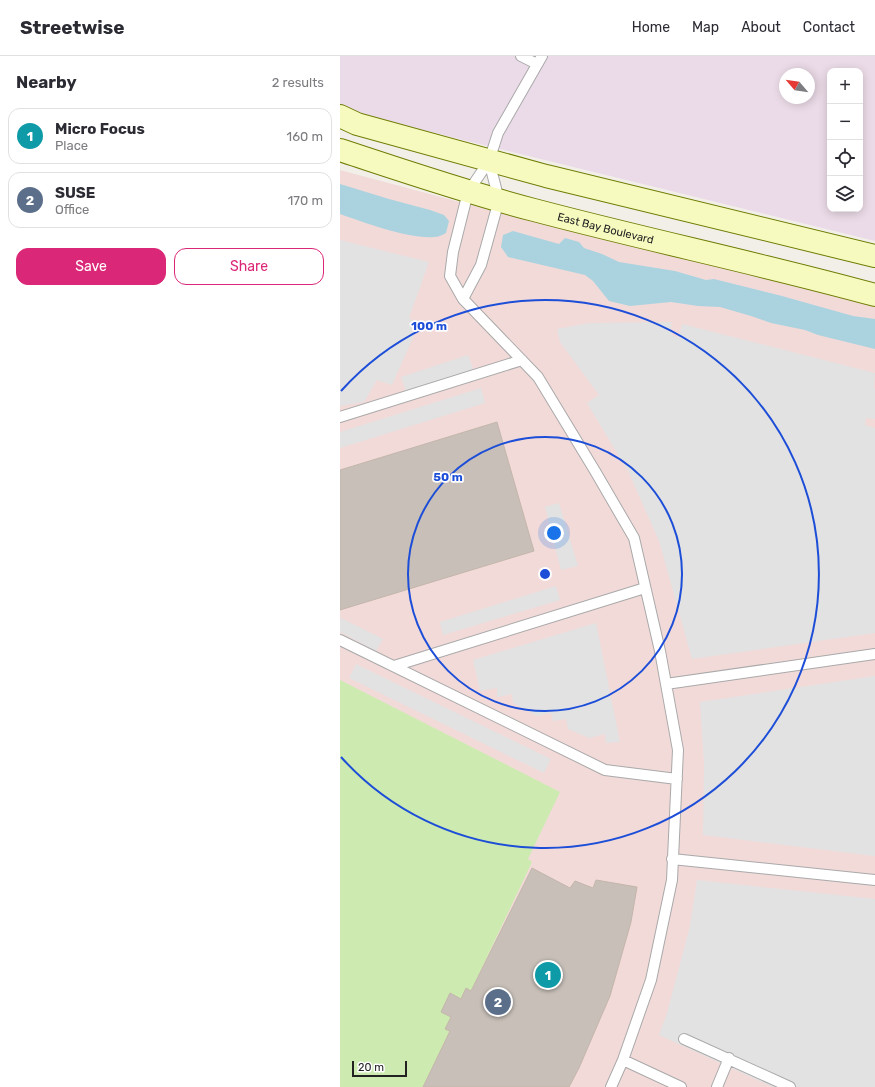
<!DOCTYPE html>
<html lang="en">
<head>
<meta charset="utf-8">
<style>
  :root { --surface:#fff; --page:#f2f2f3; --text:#2b2b33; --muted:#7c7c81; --line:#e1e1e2; --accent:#db2777 }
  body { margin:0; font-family:Rubik,sans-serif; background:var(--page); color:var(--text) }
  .controls { position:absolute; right:12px; top:12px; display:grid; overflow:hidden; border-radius:8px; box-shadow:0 2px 10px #0003 }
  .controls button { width:36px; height:36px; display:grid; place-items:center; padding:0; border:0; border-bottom:1px solid var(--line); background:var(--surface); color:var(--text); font:20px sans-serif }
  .compass { position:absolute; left:439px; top:12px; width:36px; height:36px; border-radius:50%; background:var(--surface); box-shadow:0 2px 10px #0003; rotate:299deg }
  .scale { position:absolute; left:12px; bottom:10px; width:55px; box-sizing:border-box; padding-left:4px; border:2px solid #222; border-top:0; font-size:11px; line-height:14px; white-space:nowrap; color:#222; -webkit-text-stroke:3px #fff; paint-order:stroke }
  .you { position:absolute; left:214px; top:477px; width:14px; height:14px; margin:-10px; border:3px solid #fff; border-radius:50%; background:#1a73e8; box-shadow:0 0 0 6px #1a73e833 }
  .badge { display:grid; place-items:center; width:26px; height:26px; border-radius:50%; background:var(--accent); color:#fff; font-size:13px; font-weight:700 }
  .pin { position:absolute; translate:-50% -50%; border:2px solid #fff; box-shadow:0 1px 4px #0006 }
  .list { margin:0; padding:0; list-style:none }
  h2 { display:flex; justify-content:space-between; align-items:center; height:52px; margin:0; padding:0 16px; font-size:17px }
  h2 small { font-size:13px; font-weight:400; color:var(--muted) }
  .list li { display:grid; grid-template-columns:26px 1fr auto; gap:12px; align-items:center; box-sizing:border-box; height:56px; margin:0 8px 8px; padding:0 8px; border:1px solid var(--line); border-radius:12px }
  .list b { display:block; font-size:15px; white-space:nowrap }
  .list p { margin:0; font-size:13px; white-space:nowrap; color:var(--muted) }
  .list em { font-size:13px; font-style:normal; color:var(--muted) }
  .actions { display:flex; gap:8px; padding:12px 16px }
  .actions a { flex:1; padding:9px 0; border:1px solid var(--accent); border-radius:12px; text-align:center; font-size:14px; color:var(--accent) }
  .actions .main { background:var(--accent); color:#fff }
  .icon { flex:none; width:22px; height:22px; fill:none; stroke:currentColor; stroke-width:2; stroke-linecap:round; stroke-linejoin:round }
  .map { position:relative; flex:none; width:535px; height:1031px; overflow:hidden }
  header { display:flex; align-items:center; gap:24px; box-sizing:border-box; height:56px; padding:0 20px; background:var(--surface); border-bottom:1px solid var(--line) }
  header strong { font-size:19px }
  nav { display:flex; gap:22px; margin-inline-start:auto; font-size:14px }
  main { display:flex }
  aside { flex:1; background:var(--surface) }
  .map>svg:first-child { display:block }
  .commercial { fill:#f2dad9 }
  .industrial { fill:#ebdbe8; fill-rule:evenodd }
  .grass { fill:#cdebb0 }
  .parking { fill:#e2e2e2 }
  .water { fill:#aad3df }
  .building { fill:#c7bfb8; stroke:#c4b6ab }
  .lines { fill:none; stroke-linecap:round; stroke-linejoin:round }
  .lane-casing { stroke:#a9a9a9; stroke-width:12 }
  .secondary-casing { stroke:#707d05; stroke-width:24 }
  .lane { stroke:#fff; stroke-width:10 }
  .secondary { stroke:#f7fabf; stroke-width:22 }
  .ring { fill:none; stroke:#1d4ed8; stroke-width:2 }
  .labels { text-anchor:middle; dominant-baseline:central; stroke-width:3.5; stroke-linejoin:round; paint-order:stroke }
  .street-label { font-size:11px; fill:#222; stroke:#fff }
  .centre { fill:#1d4ed8; stroke:#fff; stroke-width:2 }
  .ring-label { font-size:12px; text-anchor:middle; font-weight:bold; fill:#1d4ed8; stroke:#fff; stroke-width:3.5; stroke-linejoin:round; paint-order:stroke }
</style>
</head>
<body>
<header>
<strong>Streetwise</strong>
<nav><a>Home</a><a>Map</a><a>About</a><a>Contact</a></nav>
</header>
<main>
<aside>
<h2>Nearby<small>2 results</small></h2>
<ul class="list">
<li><span class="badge" style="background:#0f9aa8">1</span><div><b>Micro Focus</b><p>Place</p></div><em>160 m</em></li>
<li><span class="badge" style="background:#5c6f8a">2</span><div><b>SUSE</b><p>Office</p></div><em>170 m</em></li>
</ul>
<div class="actions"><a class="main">Save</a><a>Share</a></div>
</aside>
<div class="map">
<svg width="535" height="1031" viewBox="0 0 535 1031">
  <rect width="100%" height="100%" fill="#f2efe9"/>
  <path class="commercial" d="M0,114L179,162L535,249V1031H0Z"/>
  <path class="industrial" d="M0,0H535V185L42,64L18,57L0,48ZM490,15H520V153H490ZM445,18H469V42H445Z"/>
  <path class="grass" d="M0,624L220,736L188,803L192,806L131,935L126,932L121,943L110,937L101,956L111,961L110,975L83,1031H0Z"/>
  <path class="parking" d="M0,184L89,206L69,262L79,268L52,329L37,324L24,346L0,350Z
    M331,266L332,280L339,281L342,268L535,317L534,332L535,333V363L526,362L525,369L535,372V577L352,603L319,485L289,417L247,347L259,339L220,286L217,273L250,267Z
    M128,299L133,313L66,335L61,321Z
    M141,332L145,347L0,392V376Z
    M219,447L238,510L221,514L205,451Z
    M216,530L220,544L103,579L100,566Z
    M1,562L43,583L36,595L0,576V565Z
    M256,567L280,686L266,687L265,678L249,682L228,673L226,663L213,665L211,657L197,660L173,647L172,638L157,641V632L140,635L133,604Z
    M16,608L211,703L204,717L9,622Z
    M535,620V800L363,779L364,707L360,646Z
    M357,824L535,843V1031H433L319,979L327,957L350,870Z"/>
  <path class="water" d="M0,128L49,143L90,154L104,159L109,165L106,177C102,179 99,181 94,181C68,183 26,167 0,158Z
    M173,175L219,188L225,182L239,186L244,192L262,198L279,206L335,215L366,224L374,223L442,240L513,260L535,263V293L478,279L465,274L431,267L411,260L380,251L358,250L331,246L290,250L269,245L253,225L245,219L168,201L161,191L163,179Z"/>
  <path class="building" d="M157,366L194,495L0,554V414Z
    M192,812L230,832L235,825L253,832L256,824L297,831L291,866L270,940L239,1012L229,1031H83L110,975L105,973L111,961L101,956L110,937L121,943L126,932L131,935Z"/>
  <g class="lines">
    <g class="lane-casing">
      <path id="lane" d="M181,0L197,8
        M202,0L158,77L149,105L128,136L113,196L110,220L123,243L198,321L255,415L294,482L320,595L338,694L332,824L311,924L283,1004L271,1031
        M123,243L141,209L159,144L149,105
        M0,361L182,304
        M0,584L265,714L337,723
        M54,610L305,532
        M326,628L535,598
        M332,803L535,824
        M344,983L450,1031
        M283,1004L341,1031
        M377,1031L389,1002"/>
    </g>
    <g class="secondary-casing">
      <g id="secondary">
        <path d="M0,60L17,68L206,120L535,200"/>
        <path id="s1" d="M0,94C64,115 128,137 194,154C307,184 422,208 535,239"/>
      </g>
    </g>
    <use href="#lane" class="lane"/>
    <use href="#secondary" class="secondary"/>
  </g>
  <g class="ring">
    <circle cx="205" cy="518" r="137"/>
    <path d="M1 335A274 274 0 1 1 1 701"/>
  </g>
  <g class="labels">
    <g class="street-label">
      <text stroke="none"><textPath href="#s1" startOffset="277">East Bay Boulevard</textPath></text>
    </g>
  </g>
  <circle cx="205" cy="518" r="6" class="centre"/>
  <g class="ring-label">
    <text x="89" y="274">100 m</text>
    <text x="108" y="425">50 m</text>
  </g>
</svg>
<div class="controls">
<button>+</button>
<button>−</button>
<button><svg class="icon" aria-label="locate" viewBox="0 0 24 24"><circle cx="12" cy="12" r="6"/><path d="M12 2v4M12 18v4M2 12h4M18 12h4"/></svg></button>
<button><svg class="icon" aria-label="layers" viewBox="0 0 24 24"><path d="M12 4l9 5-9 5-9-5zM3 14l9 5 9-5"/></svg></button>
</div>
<svg class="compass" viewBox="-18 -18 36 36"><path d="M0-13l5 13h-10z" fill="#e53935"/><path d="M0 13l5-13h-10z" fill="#7c7c81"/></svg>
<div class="scale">20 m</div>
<div class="you"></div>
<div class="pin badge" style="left:208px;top:919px;background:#0f9aa8">1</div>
<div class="pin badge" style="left:158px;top:946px;background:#5c6f8a">2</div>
</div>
</main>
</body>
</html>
